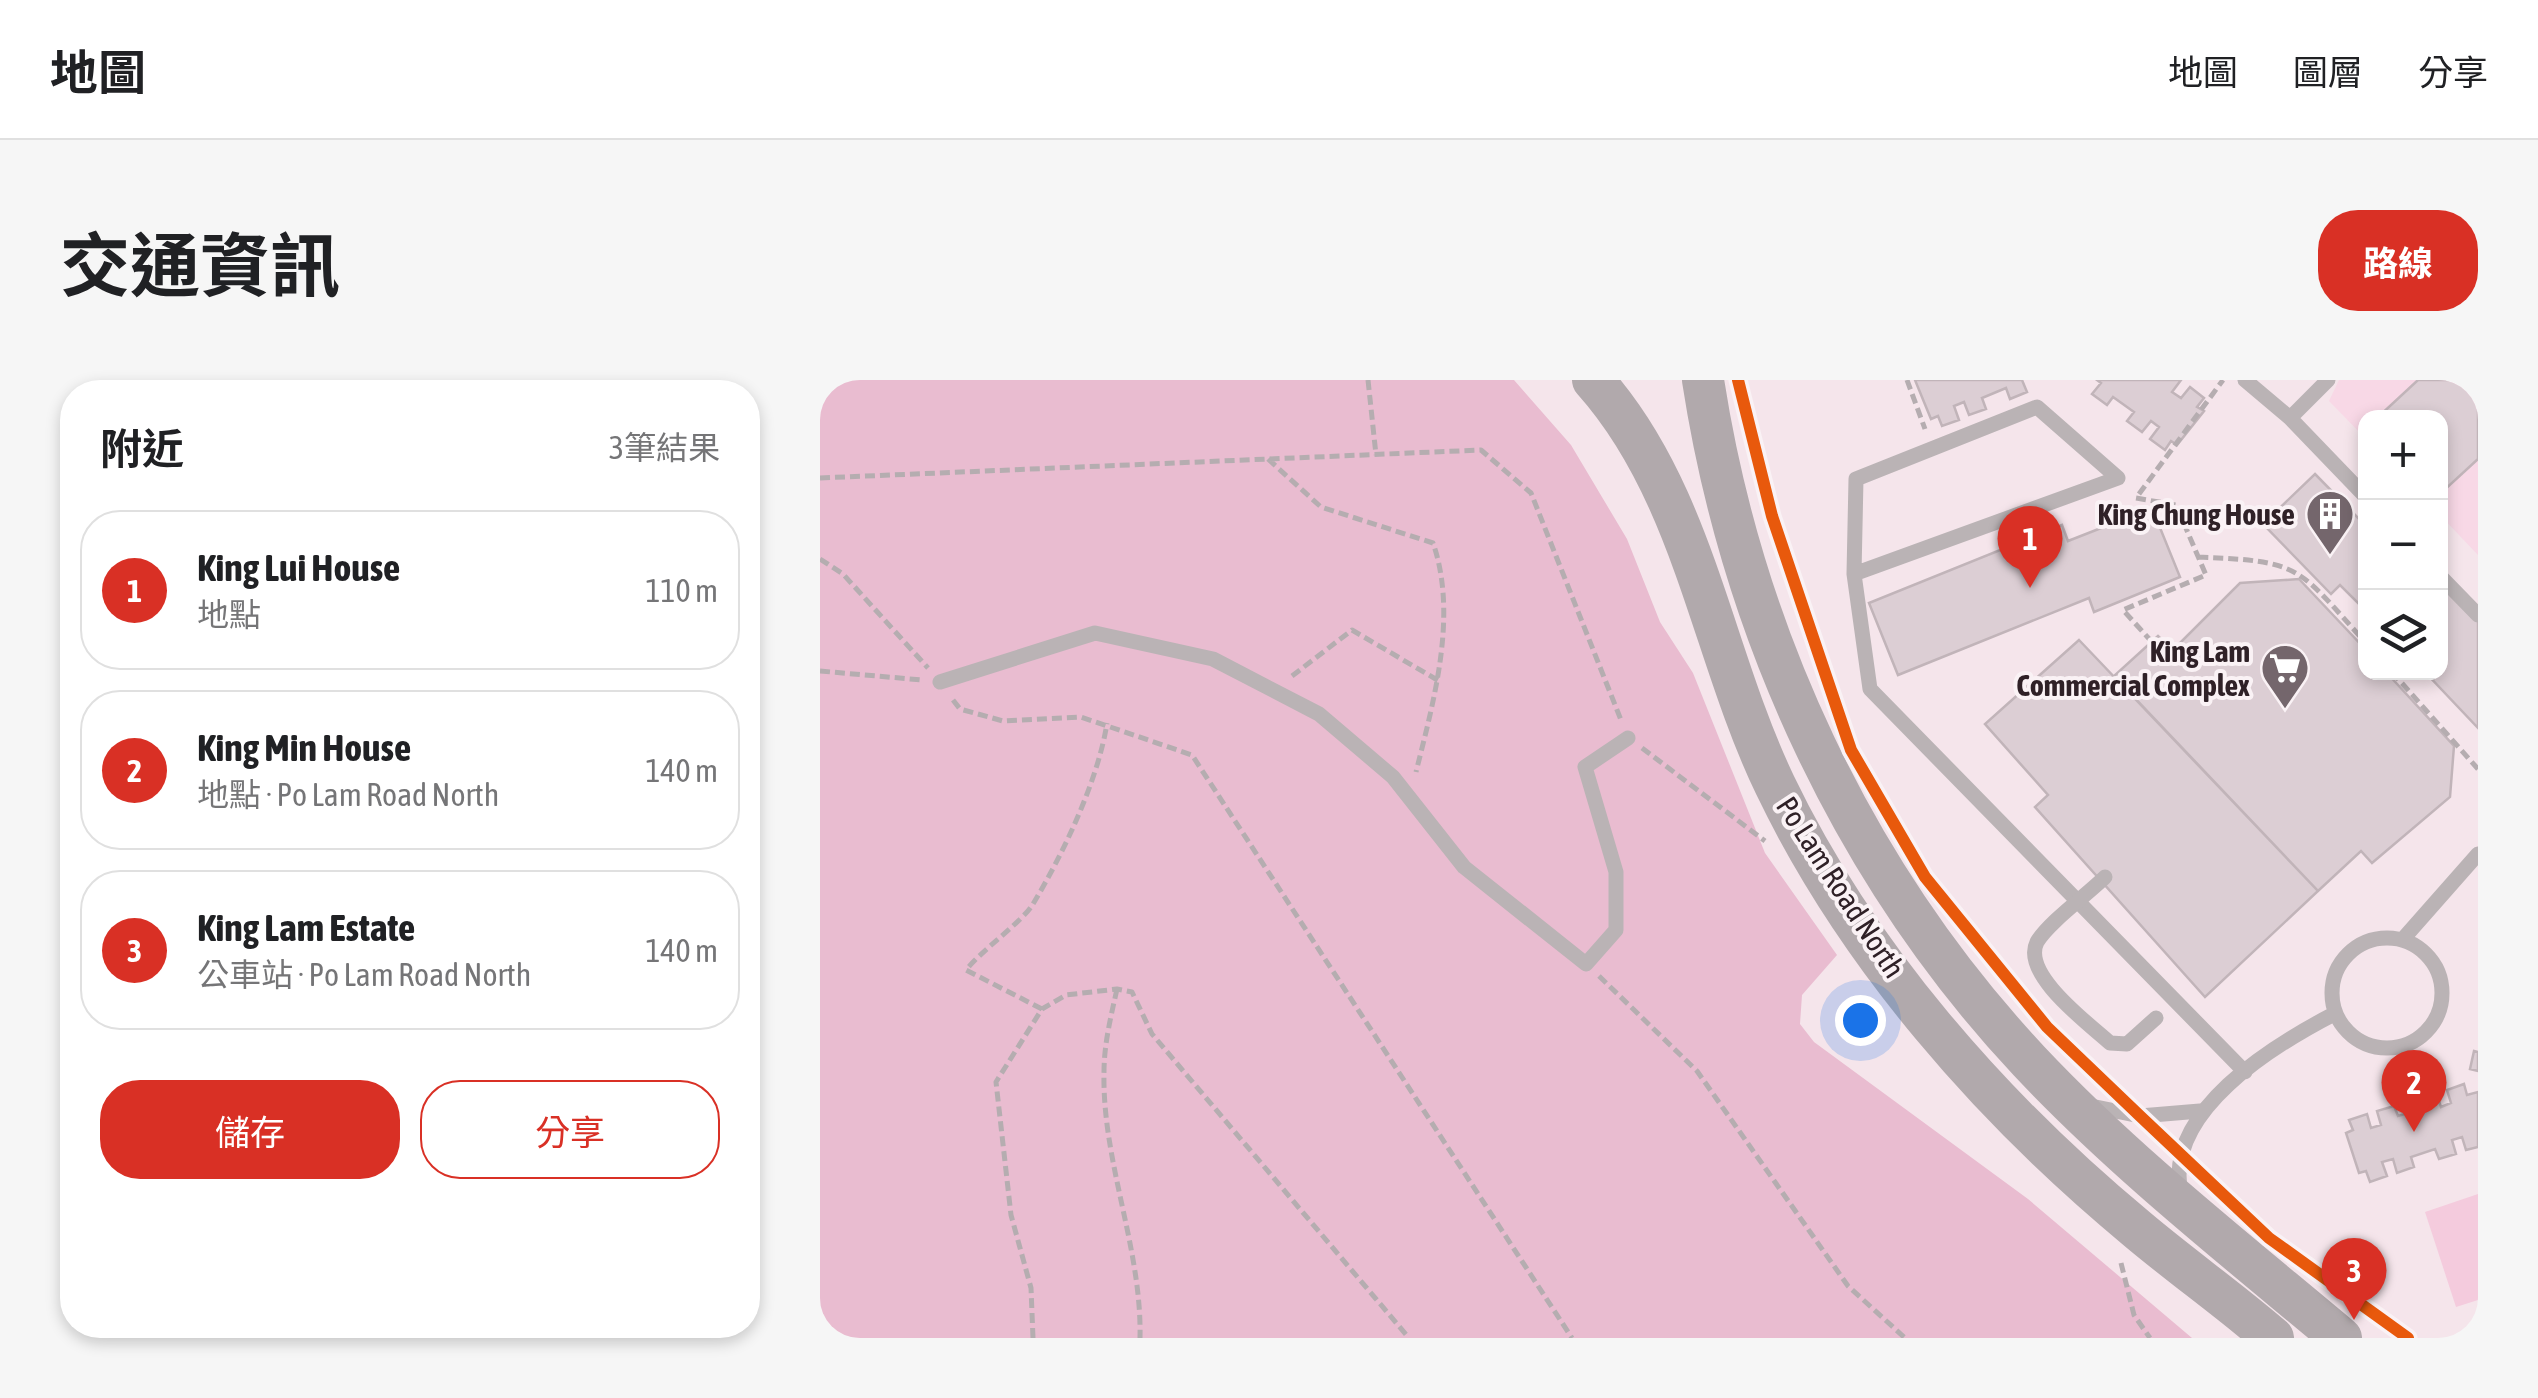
<!DOCTYPE html>
<html lang="zh-TW">
<head>
<meta charset="utf-8">
<style>
  :root { --surface:#fff; --page:#f6f6f6; --text:#202124; --muted:#757577; --line:#e0e0e0; --accent:#d93025 }
  body { margin:0; font-family:"Asap Condensed","Noto Sans TC",sans-serif; background:var(--page); color:var(--text) }
  .controls { position:absolute; right:30px; top:30px; display:grid; overflow:hidden; border-radius:20px; box-shadow:0 5px 15px #0003 }
  .controls button { width:90px; height:90px; display:grid; place-items:center; padding:0; border:0; border-bottom:2px solid var(--line); background:var(--surface); color:var(--text); font:50px sans-serif }
  .you { position:absolute; left:1040px; top:640px; width:35px; height:35px; margin:-25px; border:8px solid #fff; border-radius:50%; background:#1a73e8; box-shadow:0 0 0 15px #1a73e833 }
  .badge { display:grid; place-items:center; width:65px; height:65px; border-radius:50%; background:var(--accent); color:#fff; font-size:32px; font-weight:700 }
  .pin { position:absolute; translate:-50% -82px; filter:drop-shadow(0 2px 5px #0008) }
  .pin::after { content:''; position:absolute; top:52px; width:35px; height:30px; background:inherit; clip-path:polygon(0 0,100% 0,50% 100%) }
  .list { margin:0; padding:0; list-style:none }
  h2 { display:flex; justify-content:space-between; align-items:center; height:130px; margin:0; padding:0 40px; font-size:42px }
  h2 small { font-size:32px; font-weight:400; color:var(--muted) }
  .list li { display:grid; grid-template-columns:65px 1fr auto; gap:30px; align-items:center; box-sizing:border-box; height:160px; margin:0 20px 20px; padding:0 20px; border:2px solid var(--line); border-radius:40px }
  .list b { display:block; font-size:38px; white-space:nowrap }
  .list p { margin:0; font-size:32px; white-space:nowrap; color:var(--muted) }
  .list em { font-size:32px; font-style:normal; color:var(--muted) }
  .actions { display:flex; gap:20px; padding:30px 40px }
  .actions a { flex:1; padding:22px 0; border:2px solid var(--accent); border-radius:40px; text-align:center; font-size:35px; color:var(--accent) }
  .actions .main { background:var(--accent); color:#fff }
  .icon { flex:none; width:55px; height:55px; fill:none; stroke:currentColor; stroke-width:2; stroke-linecap:round; stroke-linejoin:round }
  .map { position:relative; flex:none; width:1658px; height:958px; overflow:hidden; border-radius:40px }
  header { display:flex; align-items:center; gap:60px; box-sizing:border-box; height:140px; padding:0 50px; background:var(--surface); border-bottom:2px solid var(--line) }
  header strong { font-size:48px }
  nav { display:flex; gap:55px; margin-inline-start:auto; font-size:35px }
  .intro { display:flex; align-items:center; justify-content:space-between; box-sizing:border-box; height:240px; padding:0 60px }
  h1 { margin:0; font-size:70px }
  .button { padding:25px 45px; border-radius:40px; background:var(--accent); color:#fff; font-size:35px; font-weight:700 }
  main { display:flex; gap:60px; padding:0 60px }
  aside { flex:1; background:var(--surface); border-radius:40px; box-shadow:0 5px 15px #0003 }
  .map>svg:first-child { display:block }
  .built { fill:#f8d8e6 }
  .green { fill:#f4cbdd }
  .forest { fill:#e9bcd0 }
  .building { fill:#dcced4; stroke:#c1b4b9; stroke-width:2.5 }
  .lines { fill:none; stroke-linecap:round; stroke-linejoin:round }
  .path { stroke:#b5adb0; stroke-width:5; stroke-dasharray:10 5; stroke-linecap:butt }
  .lane { stroke:#bab3b5; stroke-width:15 }
  .secondary { stroke:#b1a9ac; stroke-width:42 }
  .lane-bridge { stroke:#bab3b5; stroke-width:15 }
  .cycleway-casing { stroke:#faf2f5; stroke-width:19 }
  .cycleway { stroke:#e8590c; stroke-width:12 }
  .labels { text-anchor:middle; dominant-baseline:central; stroke-width:8; stroke-linejoin:round; paint-order:stroke }
  .poi-label { font-size:30px; font-weight:bold; fill:#2f2127; stroke:#faf2f5; text-anchor:end }
  .street-label { font-size:30px; fill:#2f2127; stroke:#faf2f5 }
</style>
</head>
<body>
<header>
<strong>地圖</strong>
<nav><a>地圖</a><a>圖層</a><a>分享</a></nav>
</header>
<div class="intro"><h1>交通資訊</h1><a class="button">路線</a></div>
<main>
<aside>
<h2>附近<small>3筆結果</small></h2>
<ul class="list">
<li><span class="badge">1</span><div><b>King Lui House</b><p>地點</p></div><em>110 m</em></li>
<li><span class="badge">2</span><div><b>King Min House</b><p>地點 · Po Lam Road North</p></div><em>140 m</em></li>
<li><span class="badge">3</span><div><b>King Lam Estate</b><p>公車站 · Po Lam Road North</p></div><em>140 m</em></li>
</ul>
<div class="actions"><a class="main">儲存</a><a>分享</a></div>
</aside>
<div class="map">
<svg width="1658" height="958" viewBox="0 0 1658 958">
  <rect width="100%" height="100%" fill="#f5e5eb"/>
  <path class="built" d="M1519,0H1658V175L1621,136L1620,38H1546L1545,58L1509,21Z"/>
  <path class="green" d="M1658,814V920L1636,927L1605,832Z"/>
  <path class="forest" d="M0,0H694L751,65L807,159L840,242L873,293L945,473L1017,575L982,615L980,644L994,662L1208,819L1372,958H0Z"/>
  <path class="building" d="M1095,0H1202L1207,12L1190,19L1186,8L1162,18L1166,29L1149,35L1144,22L1134,26L1139,40L1122,46L1118,36L1111,39Z
    M1277,0H1361L1352,12L1361,18L1370,7L1384,18L1377,27L1384,31L1357,65L1351,61L1345,70L1330,59L1339,47L1331,41L1322,52L1307,41L1314,32L1293,17L1287,25L1272,14L1281,3Z
    M1598,0H1658V79L1620,114V38H1557Z
    M1495,94L1546,146V231L1520,205L1511,214L1443,144Z
    M1332,128L1360,197L1274,232L1269,218L1078,295L1049,223L1242,145L1248,161Z
    M1479,199L1546,270V292H1566L1634,366L1630,417L1552,483L1541,471L1498,511L1294,296L1338,256L1353,270L1420,203Z
    M1620,201L1658,240V348L1605,292H1620Z
    M1259,260L1498,511L1385,617L1215,427L1228,415L1165,344Z
    M1654,671L1658,672V691L1650,689Z
    M1644,704L1647,715L1658,712V767L1646,770L1642,757L1632,760L1636,774L1619,779L1615,769L1591,777L1594,787L1577,793L1573,779L1562,782L1567,796L1550,802L1546,791L1539,793L1526,753L1533,750L1529,740L1547,734L1551,748L1561,745L1557,731L1574,726L1578,736L1602,729L1599,718L1616,712L1621,727L1631,723L1627,710Z"/>
  <g class="lines">
    <path class="path" d="M548,0L556,75
      M1087,0L1105,49
      M448,79L501,127L613,163C638,235 614,320 596,392
      M0,98L661,70L711,113L801,340
      M1378,177C1483,181 1477,187 1546,263
      M0,179L23,194L108,288
      M1332,262L1303,230L1386,195L1356,125L1316,118L1403,0
      M0,291L102,300
      M1572,292L1658,389
      M472,296L532,250L619,301
      M133,320L140,329L183,341L261,337L372,375L752,958
      M822,368L945,461
      M779,596L877,691L1028,906L1085,958
      M297,609C291,636 284,664 284,692C282,782 322,868 320,958
      M222,629L146,590C164,568 202,542 213,524C243,474 278,401 287,343
      M1301,883L1314,935L1330,958
      M213,958L211,908L191,835L176,702L222,629L246,615L297,609L312,612L332,654L589,958"/>
    <path class="lane" d="M1425,0L1470,38L1546,117
      M1470,38L1508,0
      M1034,194L1298,98L1217,27L1036,99L1034,194L1050,309L1425,692
      M1620,196L1658,235
      M120,302L275,253L393,279L499,334L573,397L644,487L766,584L796,550V492L765,387L808,358
      M1512 613a55 55 0 1 1 110 0a55 55 0 1 1-110 0Z
      M1583,559L1658,474
      M1271,726L1320,736L1380,731
      M1361,813C1343,732 1454,665 1514,634"/>
    <path class="secondary" d="M773,0C874,113 891,272 955,405C1037,576 1172,729 1317,849C1362,887 1409,920 1453,958
      M883,0C922,253 1034,494 1209,681C1304,782 1415,869 1521,958"/>
    <path class="lane-bridge" d="M1285,497C1268,514 1228,543 1217,562C1201,594 1268,643 1290,663L1307,664L1336,638"/>
    <g class="cycleway-casing">
      <path id="cycleway" d="M918,0L952,136L1031,370L1105,497L1227,647L1320,736L1449,858L1588,958"/>
    </g>
    <use href="#cycleway" class="cycleway"/>
  </g>
  <defs>
    <g id="building-pin" transform="scale(2.5)"><path d="M0 17L-7.5 6A9.5 9.5 0 1 1 7.5 6Z" fill="#74666c" stroke="#faf2f5"/><path d="M-4-6H4V6H1V3H-1V6H-4ZM-2.5-4.3h1.7v1.8h-1.7ZM.8-4.3h1.7v1.8H.8ZM-2.5-1h1.7V.8h-1.7ZM.8-1h1.7V.8H.8Z" fill="#fff"/></g>
    <g id="supermarket-pin" transform="scale(2.5)"><path d="M0 17L-7.5 6A9.5 9.5 0 1 1 7.5 6Z" fill="#74666c" stroke="#faf2f5"/><path d="M-6-5.5h2.5l.6 2H6L4.5 2H-2.5L-4.4-4H-6ZM-1.5 3.2a1.3 1.3 0 1 0 .1 0ZM3 3.2a1.3 1.3 0 1 0 .1 0Z" fill="#fff"/></g>
  </defs>
  <g fill-rule="evenodd">
    <use href="#building-pin" x="1510" y="134"/>
    <use href="#supermarket-pin" x="1465" y="288"/>
  </g>
  <g class="labels">
    <g class="poi-label">
      <text x="1475" y="134">King Chung House</text>
      <text x="1430" y="271">King Lam<tspan x="1430" dy="34">Commercial Complex</tspan></text>
    </g>
    <g class="street-label">
      <text transform="translate(1021 507) rotate(57)">Po Lam Road North</text>
    </g>
  </g>
</svg>
<div class="controls">
<button>+</button>
<button>−</button>
<button><svg class="icon" aria-label="layers" viewBox="0 0 24 24"><path d="M12 4l9 5-9 5-9-5zM3 14l9 5 9-5"/></svg></button>
</div>
<div class="you"></div>
<div class="pin badge" style="left:1210px;top:208px">1</div>
<div class="pin badge" style="left:1594px;top:752px">2</div>
<div class="pin badge" style="left:1534px;top:940px">3</div>
</div>
</main>
</body>
</html>
